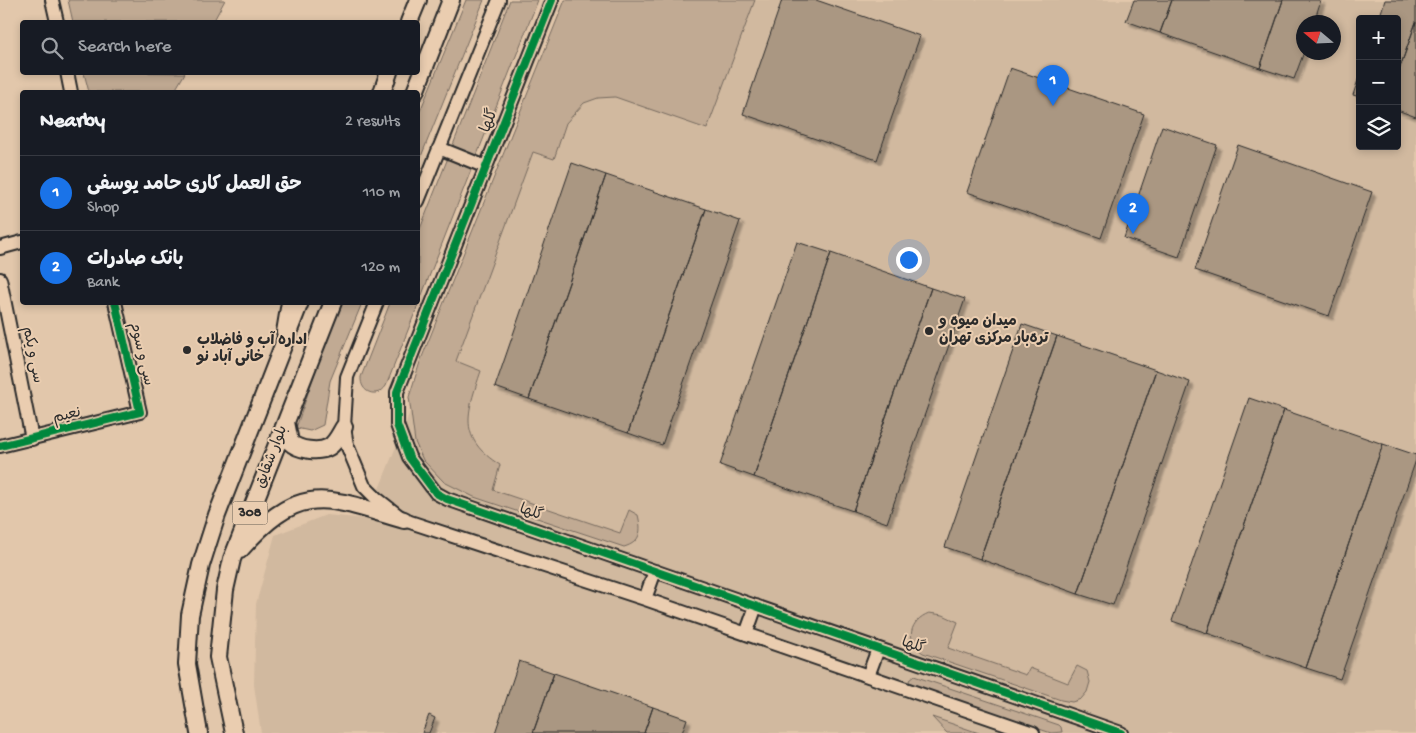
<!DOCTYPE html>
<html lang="en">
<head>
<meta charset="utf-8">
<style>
  :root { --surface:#171b24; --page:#20242c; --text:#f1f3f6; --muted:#9ea1a6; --line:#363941; --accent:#1a73e8 }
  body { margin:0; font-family:"Gochi Hand","Playpen Sans Arabic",sans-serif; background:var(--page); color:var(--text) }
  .controls { position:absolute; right:15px; top:15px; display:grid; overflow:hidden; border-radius:5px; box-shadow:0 2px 8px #0003 }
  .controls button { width:45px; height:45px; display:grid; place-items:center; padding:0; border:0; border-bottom:1px solid var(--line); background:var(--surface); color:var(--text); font:25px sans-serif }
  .compass { position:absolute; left:1296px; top:15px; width:45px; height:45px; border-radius:50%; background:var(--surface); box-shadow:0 2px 8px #0003; rotate:289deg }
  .you { position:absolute; left:908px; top:259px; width:18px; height:18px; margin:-12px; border:4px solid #fff; border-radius:50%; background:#1a73e8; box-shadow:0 0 0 8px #1a73e833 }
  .badge { display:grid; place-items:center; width:32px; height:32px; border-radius:50%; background:var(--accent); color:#fff; font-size:16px; font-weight:700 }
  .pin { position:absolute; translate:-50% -41px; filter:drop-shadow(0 1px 2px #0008) }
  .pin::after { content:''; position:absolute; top:26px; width:18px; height:15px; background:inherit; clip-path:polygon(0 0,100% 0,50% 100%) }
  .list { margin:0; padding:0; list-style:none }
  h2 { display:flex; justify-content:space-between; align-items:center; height:65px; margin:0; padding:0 20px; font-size:21px }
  h2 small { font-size:16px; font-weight:400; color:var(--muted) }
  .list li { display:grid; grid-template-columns:32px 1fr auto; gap:15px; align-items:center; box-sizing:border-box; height:75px; padding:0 20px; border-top:1px solid var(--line) }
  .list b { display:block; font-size:19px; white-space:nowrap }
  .list p { margin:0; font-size:16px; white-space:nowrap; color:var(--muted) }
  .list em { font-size:16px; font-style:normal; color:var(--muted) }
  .icon { flex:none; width:28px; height:28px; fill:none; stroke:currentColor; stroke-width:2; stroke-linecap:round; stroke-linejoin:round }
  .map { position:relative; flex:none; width:1416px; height:733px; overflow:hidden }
  .search { position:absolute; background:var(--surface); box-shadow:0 2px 8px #0003; left:20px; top:20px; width:400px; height:55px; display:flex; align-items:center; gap:12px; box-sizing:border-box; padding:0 18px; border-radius:5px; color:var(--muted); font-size:19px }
  .panel { position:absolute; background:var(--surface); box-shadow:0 2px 8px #0003; left:20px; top:90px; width:400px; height:215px; border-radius:5px }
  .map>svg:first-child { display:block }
  .built { fill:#d1b99f; fill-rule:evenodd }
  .green { fill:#c1aa93; stroke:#766a5f }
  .building { fill:#aa9782; stroke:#2b2b2b; filter:url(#shadow) }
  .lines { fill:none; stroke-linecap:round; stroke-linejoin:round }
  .minor-casing { stroke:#2b2b2b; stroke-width:16 }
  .major-casing { stroke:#2b2b2b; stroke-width:20 }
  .minor { stroke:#eacdb0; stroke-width:12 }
  .major { stroke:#eacdb0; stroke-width:16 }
  .cycleway-casing { stroke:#eacdb0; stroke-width:11 }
  .cycleway { stroke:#00873e; stroke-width:8 }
  .poi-dot { fill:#2b2b2b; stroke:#eacdb0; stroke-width:2 }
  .labels { text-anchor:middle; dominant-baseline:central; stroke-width:4; stroke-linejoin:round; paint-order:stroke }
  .shield { fill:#eacdb0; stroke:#645c53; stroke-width:1 }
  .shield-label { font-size:14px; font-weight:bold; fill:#2b2b2b }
  .street-label { font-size:15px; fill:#2b2b2b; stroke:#eacdb0 }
  .poi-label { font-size:15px; font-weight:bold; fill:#2b2b2b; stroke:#eacdb0; text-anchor:start }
</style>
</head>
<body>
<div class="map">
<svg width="1416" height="733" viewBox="0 0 1416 733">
  <defs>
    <filter id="shadow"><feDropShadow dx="4" dy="4" stdDeviation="1" flood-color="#0004"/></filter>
  </defs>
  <rect width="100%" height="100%" fill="#e2c7ab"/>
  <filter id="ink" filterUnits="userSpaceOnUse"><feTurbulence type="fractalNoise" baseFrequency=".02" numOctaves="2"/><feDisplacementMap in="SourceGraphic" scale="10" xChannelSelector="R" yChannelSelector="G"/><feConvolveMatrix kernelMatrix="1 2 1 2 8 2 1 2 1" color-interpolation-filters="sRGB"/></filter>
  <g filter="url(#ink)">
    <path class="built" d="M575,0H1416V733H261L254,685L256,604L275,535L326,515L367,519ZM1360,19H1397V146H1360ZM1304,22H1334V52H1304Z"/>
    <path class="green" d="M68,0H225L213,22H73Z
      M466,0H484L418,164V116Z
      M510,0H538L386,386C377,399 360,393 361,377L390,303L418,302V234Z
      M565,0H755L707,129L615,97L598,98L584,103L566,123L554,159L533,152L456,361L481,371C467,413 457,438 500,465L493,490L620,533L629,510L638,515C642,531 641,542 624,547L474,497L444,482L423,460L415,442L409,397L420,362Z
      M84,73V72L185,73L174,92H89Z
      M339,303H362L330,381L323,425L310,431L296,428Z
      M929,613L943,615L958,622L948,648L1026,675L1030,668L1068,683L1077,666L1087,671L1090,682L1087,692L1081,699L1072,702L1061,700L923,653C904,641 910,620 929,613Z
      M914,676L1059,725L1061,727L1062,732L1051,733L911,685L909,680Z
      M932,717L979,733H947Z"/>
    <path class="building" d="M782,0H816L920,36L877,160L743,114Z
      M1134,0H1172L1160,33L1126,21Z
      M1172,0H1283L1260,68L1160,33Z
      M1283,0H1321L1314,22H1304V52L1294,79L1260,68Z
      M1385,0H1416V22L1397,76V19H1379Z
      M1416,22V117L1397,110V76Z
      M1010,68L1144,114L1101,238L967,192Z
      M1360,74V97L1353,95Z
      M1162,126L1217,145L1179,257L1124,238Z
      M1238,145L1372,192L1329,316L1195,270Z
      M572,163L606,175L529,399L495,387Z
      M606,175L706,209L628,433L529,399Z
      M706,209L740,221L662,445L628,433Z
      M797,242L831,253L754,477L720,465Z
      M831,253L931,288L853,511L754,477Z
      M931,288L965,299L887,523L853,511Z
      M1022,324L1057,336L980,559L945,547Z
      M1057,336L1156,370L1078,594L980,559Z
      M1156,370L1190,382L1113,605L1078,594Z
      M1249,398L1284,410L1207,633L1172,621Z
      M1284,410L1383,444L1306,668L1207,633Z
      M1383,444L1416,455V460L1340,679L1306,668Z
      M519,661L554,673L533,733H495Z
      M554,673L653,707L644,733H533Z
      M653,707L687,719L682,733H644Z
      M429,715L435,718L429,733H422Z"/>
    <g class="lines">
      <g class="minor-casing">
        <path id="minor" d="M52,0L57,22
          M552,0L397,392V425L409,457L436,493L447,499L1121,733
          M67,72L71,92
          M439,148L486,167
          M418,201L499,0
          M0,248L22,242
          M0,279L32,439
          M377,302L347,377L344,427L347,445L364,486L376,498L404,520L645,599L1033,733
          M283,332L288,302
          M0,446L140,412L115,302
          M645,599L655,571
          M746,634L756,606
          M868,676L878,649"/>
      </g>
      <g class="major-casing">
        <path id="major" d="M409,22L418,0
          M382,92L389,72
          M415,92L451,0
          M286,422L290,442C298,450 319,453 329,447C336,443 340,433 344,427
          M240,550C300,481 326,497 404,520
          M199,733L187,664L190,615L201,565L217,515L300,302
          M234,733L218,657L225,590L232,559L333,302"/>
      </g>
      <use href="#minor" class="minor"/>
      <use href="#major" class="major"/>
      <g class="cycleway-casing">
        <path id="cycleway" d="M552,0L397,392V425L409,457L436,493L447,499L1121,733
          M0,446L140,412L115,302"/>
      </g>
      <use href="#cycleway" class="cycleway"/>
    </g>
  </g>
  <g class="poi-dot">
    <circle cx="929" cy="331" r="5"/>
    <circle cx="187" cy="350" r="5"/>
  </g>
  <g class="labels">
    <rect class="shield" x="232.5" y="501.5" width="35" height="23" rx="4"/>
    <g class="shield-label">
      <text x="250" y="513">308</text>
    </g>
    <g class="street-label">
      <text transform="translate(490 121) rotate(-68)">گلها</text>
      <text transform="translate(141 354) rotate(77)">سی و سوم</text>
      <text transform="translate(32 355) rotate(79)">سی و یکم</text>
      <text transform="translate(67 416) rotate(-14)">نعیم</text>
      <text transform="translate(272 457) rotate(-69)">بلوار شقایق</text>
      <text transform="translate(531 513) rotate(19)">گلها</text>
      <text transform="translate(913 646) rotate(19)">گلها</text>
    </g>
    <g class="poi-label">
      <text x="939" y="322">میدان میوه و<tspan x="939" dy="17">تره‌بار مرکزی تهران</tspan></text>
      <text x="197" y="341">اداره آب و فاضلاب<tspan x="197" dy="17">خانی آباد نو</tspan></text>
    </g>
  </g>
</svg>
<div class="controls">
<button>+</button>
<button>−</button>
<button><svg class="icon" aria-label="layers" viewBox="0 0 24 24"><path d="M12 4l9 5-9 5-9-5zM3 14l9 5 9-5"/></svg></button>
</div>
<svg class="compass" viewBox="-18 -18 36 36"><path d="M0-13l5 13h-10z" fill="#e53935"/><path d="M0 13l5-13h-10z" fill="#9ea1a6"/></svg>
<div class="you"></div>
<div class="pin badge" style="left:1053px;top:106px">1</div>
<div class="pin badge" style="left:1133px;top:234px">2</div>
<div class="search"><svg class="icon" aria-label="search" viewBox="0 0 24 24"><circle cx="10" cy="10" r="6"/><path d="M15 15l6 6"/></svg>Search here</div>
<section class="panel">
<h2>Nearby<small>2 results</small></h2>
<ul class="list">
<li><span class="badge">1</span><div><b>حق العمل کاری حامد یوسفی</b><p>Shop</p></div><em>110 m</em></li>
<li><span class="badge">2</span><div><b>بانک صادرات</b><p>Bank</p></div><em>120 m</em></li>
</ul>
</section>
</div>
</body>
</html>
